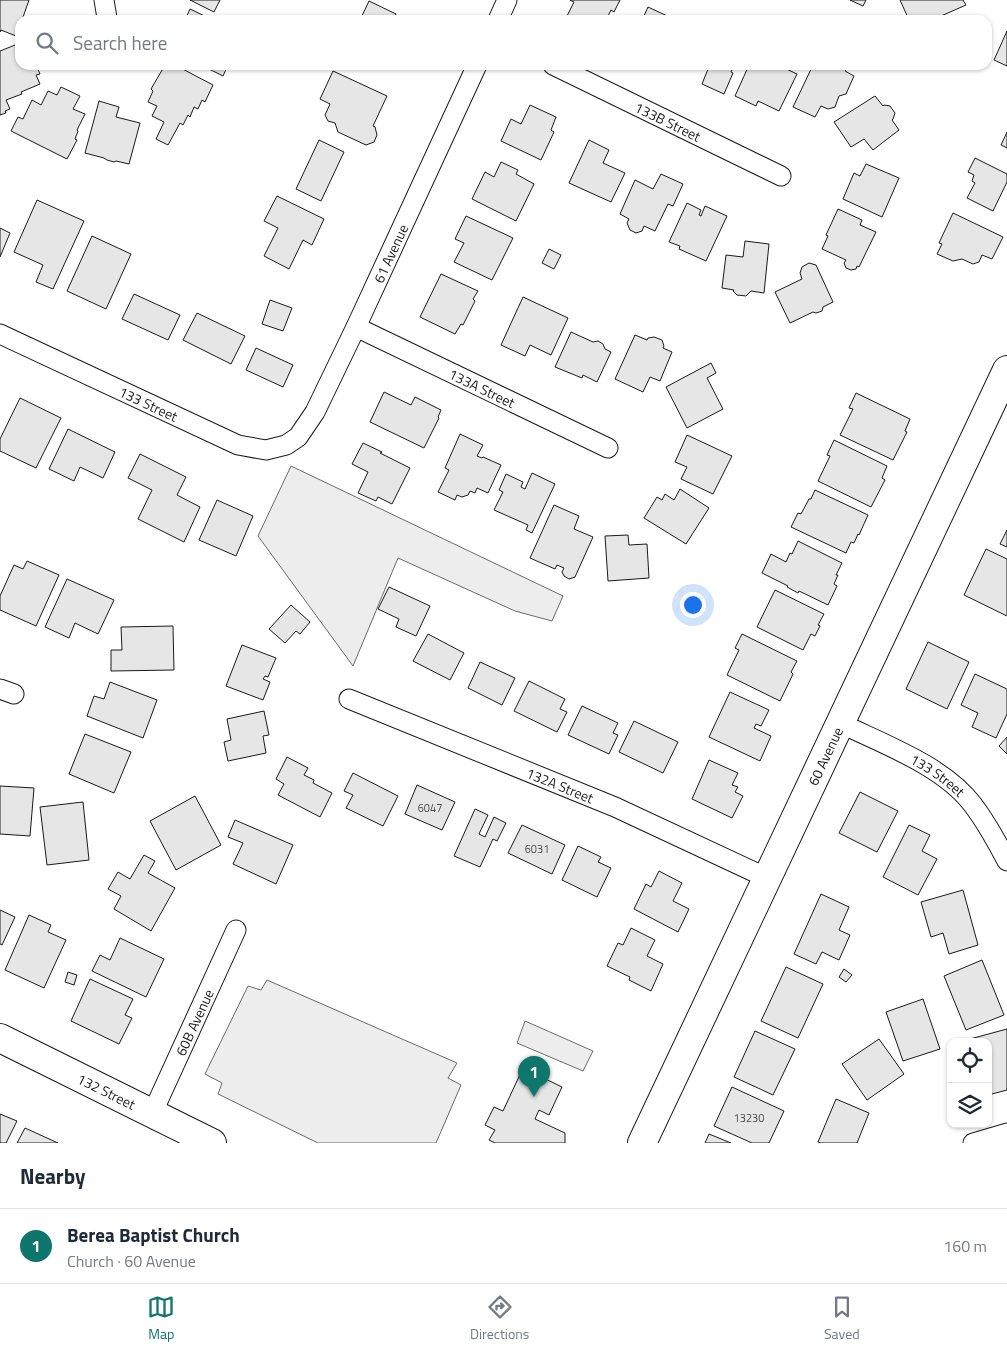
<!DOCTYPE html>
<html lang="en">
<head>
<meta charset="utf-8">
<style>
  :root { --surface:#fff; --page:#f2f2f3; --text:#1f2937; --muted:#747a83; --line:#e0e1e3; --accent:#0f766e }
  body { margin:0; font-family:"Titillium Web",sans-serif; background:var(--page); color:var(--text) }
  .controls { position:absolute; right:15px; bottom:15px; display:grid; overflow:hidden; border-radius:10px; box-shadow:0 1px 4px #0004 }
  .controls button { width:45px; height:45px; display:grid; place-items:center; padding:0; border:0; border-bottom:1px solid var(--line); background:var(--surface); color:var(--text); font:25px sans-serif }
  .you { position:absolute; left:692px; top:604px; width:18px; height:18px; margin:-12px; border:4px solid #fff; border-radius:50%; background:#1a73e8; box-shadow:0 0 0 8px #1a73e833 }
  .badge { display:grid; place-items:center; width:32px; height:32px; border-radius:50%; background:var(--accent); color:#fff; font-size:16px; font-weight:700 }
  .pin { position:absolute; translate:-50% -41px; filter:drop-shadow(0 1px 2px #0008) }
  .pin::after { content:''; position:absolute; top:26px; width:18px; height:15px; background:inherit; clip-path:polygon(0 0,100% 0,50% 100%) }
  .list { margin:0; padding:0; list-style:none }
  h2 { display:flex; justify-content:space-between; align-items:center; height:65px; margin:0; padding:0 20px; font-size:21px }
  h2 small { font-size:16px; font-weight:400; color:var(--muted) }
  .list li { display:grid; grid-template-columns:32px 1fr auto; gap:15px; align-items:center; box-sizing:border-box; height:75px; padding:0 20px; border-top:1px solid var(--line) }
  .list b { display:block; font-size:19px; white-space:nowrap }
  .list p { margin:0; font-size:16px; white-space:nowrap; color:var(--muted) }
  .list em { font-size:16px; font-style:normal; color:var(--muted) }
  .icon { flex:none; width:28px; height:28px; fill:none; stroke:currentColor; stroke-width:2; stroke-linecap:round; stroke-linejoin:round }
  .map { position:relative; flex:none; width:1007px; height:1143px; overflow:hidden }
  .search { position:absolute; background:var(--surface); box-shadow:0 1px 4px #0004; left:15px; right:15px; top:15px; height:55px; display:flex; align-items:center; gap:12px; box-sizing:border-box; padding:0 18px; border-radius:15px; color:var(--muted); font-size:19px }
  .sheet { height:140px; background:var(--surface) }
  nav { display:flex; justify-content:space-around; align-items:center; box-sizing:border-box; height:70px; border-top:1px solid var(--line); background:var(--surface); font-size:14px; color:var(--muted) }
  nav a { display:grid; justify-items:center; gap:2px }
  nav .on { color:var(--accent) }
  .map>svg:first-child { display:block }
  .built { fill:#ededed; stroke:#6a6a6a }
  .building { fill:#e6e6e6; stroke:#1a1a1a }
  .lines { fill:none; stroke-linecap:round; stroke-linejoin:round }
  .street-casing { stroke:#1a1a1a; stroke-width:21 }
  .secondary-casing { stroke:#1a1a1a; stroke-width:30 }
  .street { stroke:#fff; stroke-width:19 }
  .secondary { stroke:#fff; stroke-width:28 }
  .labels { text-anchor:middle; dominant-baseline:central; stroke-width:4; stroke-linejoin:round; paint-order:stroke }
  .number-label { font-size:11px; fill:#4d4d4d }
  .street-label { font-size:14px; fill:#1a1a1a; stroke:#fff }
</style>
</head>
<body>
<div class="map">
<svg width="1007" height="1143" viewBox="0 0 1007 1143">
  <rect width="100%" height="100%" fill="#fff"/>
  <path class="built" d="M291,466L563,596L552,621L515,611L398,558L353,666L258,536Z
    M267,980L457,1063L448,1078L461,1085L436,1143H318L218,1094L222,1083L205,1074L248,986L261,990Z
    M525,1021L593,1051L583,1071L517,1043Z"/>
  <path class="building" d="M0,0H29L22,20H20V25L16,36L1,30L0,32Z
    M190,0H220L214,12Z
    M570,0H620L614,12L611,10L606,20H565L574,2Z
    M850,0H866L863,6Z
    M900,0H963L966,5L932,20H909Z
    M369,1L396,14L393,20H360Z
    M648,7L676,20H642Z
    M190,9L213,20H185Z
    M1007,31V66L994,60Z
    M20,43V65H36L40,74L36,75L40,84L21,92L22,94L6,100L10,109L5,111L6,113L0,115V51Z
    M165,65H175L213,85L205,102L202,100L198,109L194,107L190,117L188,115L183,125L180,123L168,145L156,139L164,122L152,116L157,106L148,102L153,91L151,89Z
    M201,65H228L223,76Z
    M700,65H734L731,72L733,73L724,94L702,84L708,69Z
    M749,65H778L797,74L779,111L758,101L756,106L735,96Z
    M813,65H836L846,70L845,71L854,76L846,94L839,96L835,107L828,109L821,106L815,117L793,107Z
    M333,71L387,96L373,126L375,127L377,135L374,142L366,145L338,132L335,123L328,121L325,115L330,104L320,99Z
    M61,87L80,96L73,109L85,114L77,130L78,131L75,139L77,140L67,159L11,131L18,117L23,119L32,100L41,105L48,91L57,95Z
    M875,96L883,106L884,105L890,106L895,113L893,119L892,120L899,130L873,150L864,139L851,147L834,122Z
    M99,101L119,107L116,117L140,123L129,164L116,161L114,162L107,160L104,158L85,153Z
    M530,105L556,117L551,130L554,132L541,160L501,141L511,119L521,124Z
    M1007,132V148L1001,145Z
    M319,140L344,152L321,201L296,189Z
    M589,140L609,150L603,163L625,173L611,202L569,183Z
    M975,158L1007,174V182L993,211L967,198L975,183L972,181L974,175L968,172Z
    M501,162L518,170L516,174L534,184L516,221L472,199L485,172L494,177Z
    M866,164L899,178L882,217L843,199L854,173L860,176Z
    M661,174L683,184L673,206L668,204L655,231L644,226L642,231L636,233L630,230L627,223L629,219L620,214L635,180L653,189Z
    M277,196L324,219L312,245L303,240L289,269L264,256L278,228L264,221Z
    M37,200L84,221L53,289L36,282L43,265L14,252Z
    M687,203L701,210L699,215L701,216L705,206L727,216L706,261L679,249L680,246L669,242Z
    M838,209L862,220L860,225L876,232L859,267L857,266L856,269L851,270L846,268L844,263L846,260L822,249L828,236L826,235Z
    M953,213L1003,237L992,259L982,255L979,262L973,264L962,259L953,261L937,254L942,244L939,243Z
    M466,216L513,238L492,280L454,262L464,243L455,239Z
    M0,228L10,233L0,257Z
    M92,236L131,254L106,309L67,291Z
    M745,241L769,244L764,293L751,291L746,296L737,295L733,291L734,290L722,288L726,255L743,257Z
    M549,249L561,255L554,269L542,263Z
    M809,263L816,265L833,302L823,307L822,311L816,313L813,312L790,323L775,292L802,279L800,273L802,267Z
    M441,274L478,291L473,299L475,301L463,325L461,324L455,334L420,317Z
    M134,294L180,315L168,340L122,319Z
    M523,297L568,318L551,355L530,345L525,356L501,345Z
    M270,300L292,308L283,331L262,324Z
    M197,313L245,336L231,364L183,340Z
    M571,332L593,342L598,341L603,344L605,349L611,352L597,382L583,375L582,378L555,367Z
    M635,335L647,340L648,338L654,337L662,340L664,346L663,348L672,352L660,381L650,377L643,392L615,379Z
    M256,348L293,365L283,387L246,370Z
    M711,363L716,373L707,378L723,409L687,428L666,387Z
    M384,392L411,405L415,397L441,410L438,417L439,418L424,448L370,422Z
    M856,393L910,419L905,431L907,432L893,460L840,435L853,409L849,408Z
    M20,398L61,418L36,468L0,451V439Z
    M68,429L115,452L103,478L80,467L74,481L49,469Z
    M460,434L483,445L477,456L482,458L483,457L501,465L488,493L477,488L475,493L470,491L468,495L462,497L457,495L455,500L438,492L449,470L445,468Z
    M687,435L732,456L713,494L681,479L687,467L675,462Z
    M834,440L887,466L882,478L885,480L871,507L818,481L830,456L827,455Z
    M363,443L382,452L380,453L410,468L392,504L378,497L376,501L358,493L368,472L352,464Z
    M140,454L186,477L177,495L200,507L184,542L138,519L152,490L128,478Z
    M532,473L555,484L532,533L526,530L528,525L494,510L503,492L499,490L506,474L523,482L521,487L525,489Z
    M680,489L709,508L686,544L644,518L657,497L662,500L665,494L674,500Z
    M815,490L868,515L859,535L858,534L854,543L851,542L846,553L791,527L798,513L801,514L809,499H811Z
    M217,500L253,516L236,556L199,540Z
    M554,505L579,516L574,529L593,537L575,577L569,579L564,576L562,572L564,568L557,565L555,569L530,558Z
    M1007,530V547L1000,544Z
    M628,535L629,545L647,544L649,578L608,581L605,536Z
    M798,541L842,563L836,575H838L834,584L837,586L828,605L799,591L798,593L787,587L788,586L762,573L771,554L786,562L790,553L792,554Z
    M986,549L1007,559V616L964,595Z
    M27,561L59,575L36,626L0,610V596L14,565L23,569Z
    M67,579L114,600L98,634L75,623L69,638L45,627Z
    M389,587L430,606L416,636L396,627L399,619L378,609Z
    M775,590L824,614L818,625L820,626L815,636L811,634L803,650L757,627Z
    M291,605L310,622L300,634L296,631L285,643L269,629Z
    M173,626L174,670L111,671V650H122L121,627Z
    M428,634L464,653L450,680L413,661Z
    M742,634L797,661L791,672L793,674L780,701L727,675L739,650L735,648Z
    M928,642L969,662L947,709L906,689Z
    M242,645L276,658L268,677L265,676L263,679L270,682L263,700L226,686Z
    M480,662L515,678L502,705L468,688Z
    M975,674L1007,689V714L996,738L972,727L978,713L961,705Z
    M529,681L565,699L560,709L567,712L557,732L514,711Z
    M110,682L157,700L143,738L87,716L94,696L104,699Z
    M730,692L769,710L761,726L756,724L754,728L771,736L760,761L709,737Z
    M582,706L618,723L613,733L618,735L609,754L568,735Z
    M264,711L269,735L263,736L266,753L228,761L224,742L231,740L227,719Z
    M634,721L678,742L663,773L619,752Z
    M85,734L131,752L114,793L69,774Z
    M1007,737V754L999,746Z
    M287,757L308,768L304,775L314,780L313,783L332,793L320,817L278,795L284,784L276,779Z
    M709,760L738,773L732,785L738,787L735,792L743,796L732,818L692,799Z
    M353,773L398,796L383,826L346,808L353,795L344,791Z
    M417,785L455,802L442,830L405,814Z
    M0,786L34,788L30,836L0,834Z
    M860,792L898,811L877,852L839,833Z
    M195,796L221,845L176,870L150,821Z
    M83,802L89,860L47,865L40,807Z
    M475,809L488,815L479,834L485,837L494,817L506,823L497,841L493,839L480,867L454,856Z
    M235,820L293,845L276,884L233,864L243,843L228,837Z
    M522,825L565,845L552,874L508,853Z
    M909,825L930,835L922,851L937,859L918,895L883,877Z
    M578,846L601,857L598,862L611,868L597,897L562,880Z
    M144,855L155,861L148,873L175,888L151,931L114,909L121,896L108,889L118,872L130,879Z
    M659,871L682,883L673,901L689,909L678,932L634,909L646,884L651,887Z
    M963,890L978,945L949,954L943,933L931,937L921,902Z
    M821,894L849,907L839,930L850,935L839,960L822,952L816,964L794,954Z
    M0,910L15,917L2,945L0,944Z
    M29,915L51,925L48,932L66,940L44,988L5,970Z
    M631,928L655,940L647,956L663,964L651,991L629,980L630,977L607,966L618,943L623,945Z
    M120,938L164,959L146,997L92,971L100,955L110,960Z
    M982,960L1004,1015L966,1030L944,976Z
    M786,967L823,984L798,1038L761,1021Z
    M844,969L852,975L846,982L839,977Z
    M68,972L77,975L74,985L65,982Z
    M90,979L133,999L125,1015L132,1018L119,1044L71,1021Z
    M923,999L940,1049L903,1061L886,1012Z
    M1007,1029V1090L988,1095V1042H970V1039Z
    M755,1031L795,1049L773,1095L734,1077Z
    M879,1039L904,1074L867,1100L842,1064Z
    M523,1068L562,1087L549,1115L539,1110L535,1119L565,1133V1143H495L489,1140L495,1130L485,1125L494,1107L503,1111Z
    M732,1087L784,1111L769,1143H752L714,1126Z
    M836,1099L869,1113L857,1143H821L818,1142Z
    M0,1114L17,1121L6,1143H0Z
    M25,1128L58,1143H17Z
    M709,1134L731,1143H705Z"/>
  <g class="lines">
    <g class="street-casing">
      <g id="street">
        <path d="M104,0L107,18"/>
        <path d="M498,20L507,0"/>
        <path id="s1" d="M553,65L781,176"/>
        <path id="s2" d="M356,327L608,448"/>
        <path id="s3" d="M0,334L238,445L266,450L286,445L298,437L315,412L356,327L477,65"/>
        <path d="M0,689L14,694"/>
        <path id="s4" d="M349,699L615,807L767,878"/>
        <path id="s5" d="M840,723C883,744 944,766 973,805C986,822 997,842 1007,861"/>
        <path id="s6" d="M152,1114L236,930"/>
        <path d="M973,1143L1007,1133"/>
      </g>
    </g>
    <g class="secondary-casing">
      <g id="secondary">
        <path id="s7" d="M0,1038L212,1143"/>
        <path id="s8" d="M642,1143L1007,370"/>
      </g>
    </g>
    <use href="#street" class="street"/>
    <use href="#secondary" class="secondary"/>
  </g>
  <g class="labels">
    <g class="number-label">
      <text x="430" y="808">6047</text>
      <text x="537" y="849">6031</text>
      <text x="749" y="1118">13230</text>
    </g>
    <g class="street-label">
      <text stroke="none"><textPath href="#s1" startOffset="128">133B Street</textPath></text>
      <text stroke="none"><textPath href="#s3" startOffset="532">61 Avenue</textPath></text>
      <text stroke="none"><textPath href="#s2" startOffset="140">133A Street</textPath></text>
      <text stroke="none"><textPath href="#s3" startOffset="164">133 Street</textPath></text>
      <text stroke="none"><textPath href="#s8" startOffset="428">60 Avenue</textPath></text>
      <text stroke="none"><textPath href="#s5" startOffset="111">133 Street</textPath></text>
      <text stroke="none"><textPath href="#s4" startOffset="228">132A Street</textPath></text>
      <text stroke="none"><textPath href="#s6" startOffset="101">60B Avenue</textPath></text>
      <text stroke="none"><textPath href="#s7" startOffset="119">132 Street</textPath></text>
    </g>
  </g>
</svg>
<div class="controls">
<button><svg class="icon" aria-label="locate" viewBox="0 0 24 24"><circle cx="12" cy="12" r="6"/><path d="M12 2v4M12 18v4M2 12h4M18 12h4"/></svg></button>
<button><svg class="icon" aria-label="layers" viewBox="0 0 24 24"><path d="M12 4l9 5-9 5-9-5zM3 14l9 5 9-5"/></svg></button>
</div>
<div class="you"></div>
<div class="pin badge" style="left:534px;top:1097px">1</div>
<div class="search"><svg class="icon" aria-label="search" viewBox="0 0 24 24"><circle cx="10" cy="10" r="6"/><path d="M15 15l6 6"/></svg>Search here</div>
</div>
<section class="sheet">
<h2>Nearby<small></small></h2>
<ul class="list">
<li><span class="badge">1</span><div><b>Berea Baptist Church</b><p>Church · 60 Avenue</p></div><em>160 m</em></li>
</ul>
</section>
<nav>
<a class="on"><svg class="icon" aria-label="map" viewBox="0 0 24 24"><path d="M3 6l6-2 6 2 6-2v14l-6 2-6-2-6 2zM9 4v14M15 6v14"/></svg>Map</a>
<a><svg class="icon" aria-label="directions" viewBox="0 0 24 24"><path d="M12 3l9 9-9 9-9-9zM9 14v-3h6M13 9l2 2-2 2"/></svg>Directions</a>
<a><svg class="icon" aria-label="saved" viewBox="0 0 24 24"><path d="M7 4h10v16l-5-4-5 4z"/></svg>Saved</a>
</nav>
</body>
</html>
